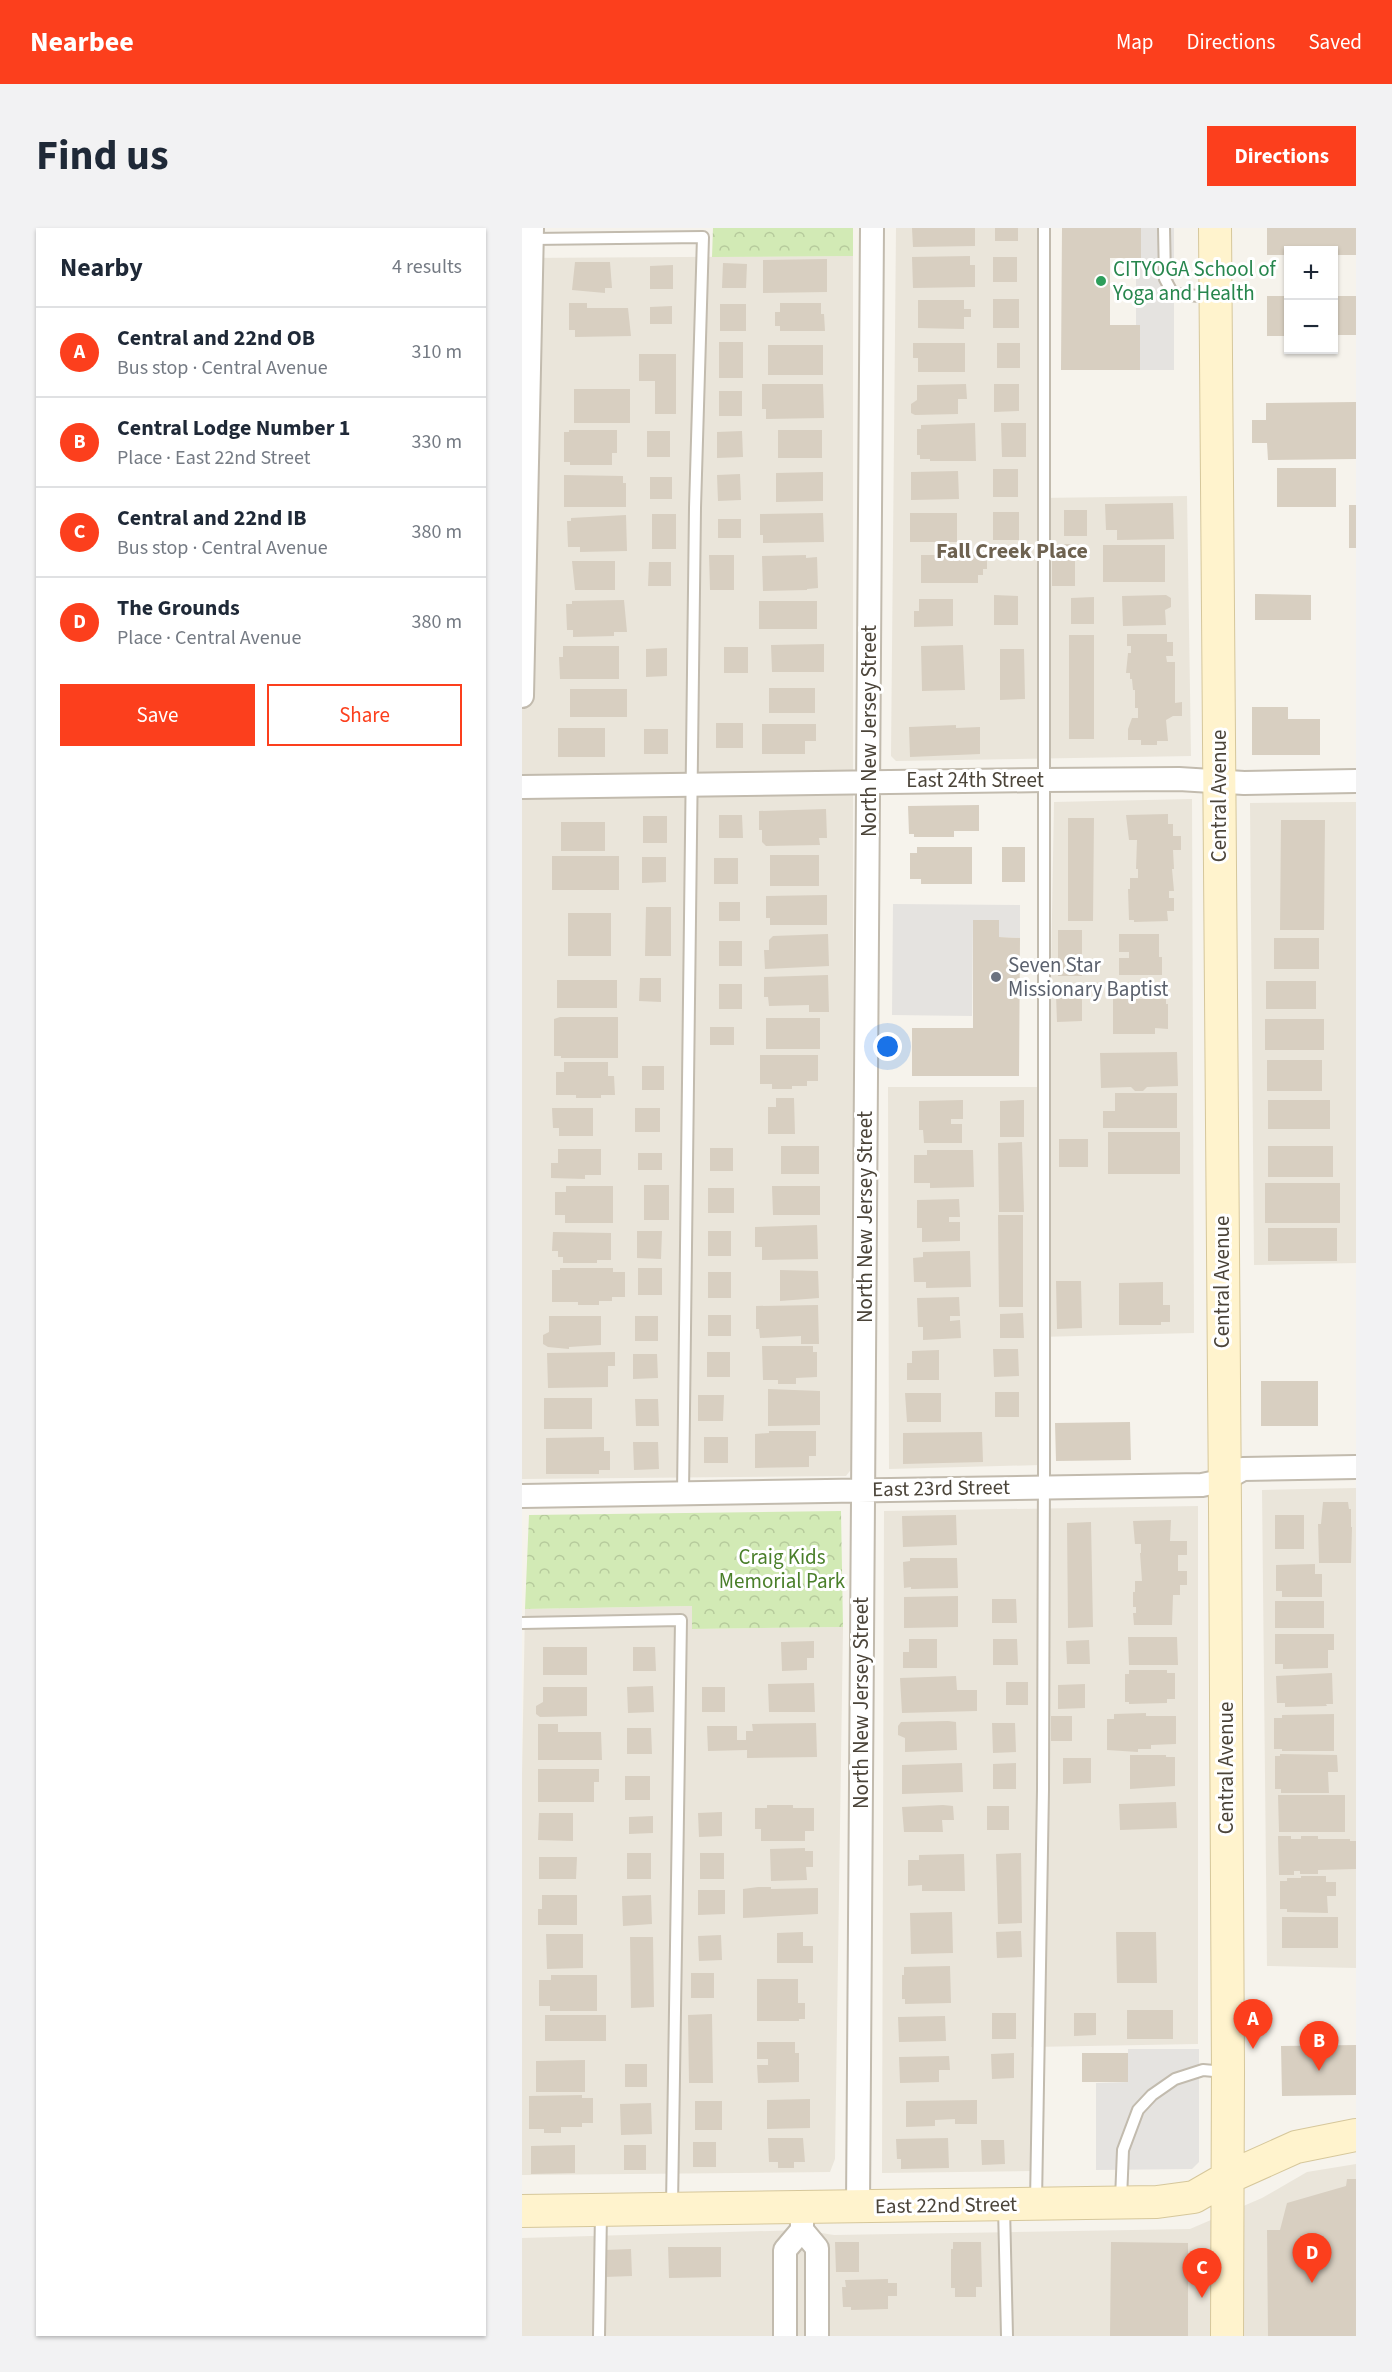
<!DOCTYPE html>
<html lang="en">
<head>
<meta charset="utf-8">
<style>
  :root { --surface:#fff; --page:#f2f2f3; --text:#1f2937; --muted:#747a83; --line:#e0e1e3; --accent:#fc3f1d }
  body { margin:0; font-family:"Source Sans 3",sans-serif; background:var(--page); color:var(--text) }
  .controls { position:absolute; right:18px; top:18px; display:grid; overflow:hidden; border-radius:0px; box-shadow:0 2px 4px #0004 }
  .controls button { width:54px; height:54px; display:grid; place-items:center; padding:0; border:0; border-bottom:2px solid var(--line); background:var(--surface); color:var(--text); font:30px sans-serif }
  .you { position:absolute; left:366px; top:819px; width:21px; height:21px; margin:-15px; border:4px solid #fff; border-radius:50%; background:#1a73e8; box-shadow:0 0 0 9px #1a73e833 }
  .badge { display:grid; place-items:center; width:39px; height:39px; border-radius:50%; background:var(--accent); color:#fff; font-size:20px; font-weight:700 }
  .pin { position:absolute; translate:-50% -50px; filter:drop-shadow(0 2px 3px #0008) }
  .pin::after { content:''; position:absolute; top:32px; width:21px; height:18px; background:inherit; clip-path:polygon(0 0,100% 0,50% 100%) }
  .list { margin:0; padding:0; list-style:none }
  h2 { display:flex; justify-content:space-between; align-items:center; height:78px; margin:0; padding:0 24px; font-size:26px }
  h2 small { font-size:20px; font-weight:400; color:var(--muted) }
  .list li { display:grid; grid-template-columns:39px 1fr auto; gap:18px; align-items:center; box-sizing:border-box; height:90px; padding:0 24px; border-top:2px solid var(--line) }
  .list b { display:block; font-size:22px; white-space:nowrap }
  .list p { margin:0; font-size:20px; white-space:nowrap; color:var(--muted) }
  .list em { font-size:20px; font-style:normal; color:var(--muted) }
  .actions { display:flex; gap:12px; padding:18px 24px }
  .actions a { flex:1; padding:14px 0; border:2px solid var(--accent); border-radius:0px; text-align:center; font-size:21px; color:var(--accent) }
  .actions .main { background:var(--accent); color:#fff }
  .map { position:relative; flex:none; width:834px; height:2108px; overflow:hidden; border-radius:0px }
  header { display:flex; align-items:center; gap:36px; box-sizing:border-box; height:84px; padding:0 30px; background:var(--accent); color:#fff }
  header strong { font-size:28px }
  nav { display:flex; gap:33px; margin-inline-start:auto; font-size:21px }
  .intro { display:flex; align-items:center; justify-content:space-between; box-sizing:border-box; height:144px; padding:0 36px }
  h1 { margin:0; font-size:42px }
  .button { padding:15px 27px; border-radius:0px; background:var(--accent); color:#fff; font-size:21px; font-weight:700 }
  main { display:flex; gap:36px; padding:0 36px }
  aside { flex:1; background:var(--surface); border-radius:0px; box-shadow:0 2px 4px #0004 }
  .map>svg:first-child { display:block }
  .residential { fill:#eae5da }
  .park { fill:url(#park-crowns) }
  .parking { fill:#e5e3e0 }
  .building { fill:#d8cfc1 }
  .lines { fill:none; stroke-linecap:round; stroke-linejoin:round }
  .service-casing { stroke:#c2bbae; stroke-width:14 }
  .minor-casing { stroke:#c2bbae; stroke-width:26 }
  .secondary-casing { stroke:#d6c79b; stroke-width:34 }
  .service { stroke:#fff; stroke-width:10 }
  .minor { stroke:#fff; stroke-width:22 }
  .secondary { stroke:#fff3cd; stroke-width:32 }
  .leisure-dot { fill:#2e9e5b; stroke:#fff; stroke-width:2 }
  .worship-dot { fill:#6b7280; stroke:#fff; stroke-width:2 }
  .labels { text-anchor:middle; dominant-baseline:central; stroke-width:6; stroke-linejoin:round; paint-order:stroke }
  .leisure-label { font-size:21px; fill:#27864d; stroke:#fff; text-anchor:start }
  .street-label { font-size:21px; fill:#4b4439; stroke:#fff }
  .worship-label { font-size:21px; fill:#5b616d; stroke:#fff; text-anchor:start }
  .park-label { font-size:21px; fill:#4a7f2a; stroke:#fff }
  .neighbourhood-label { font-size:22px; font-weight:bold; fill:#6e6250; stroke:#fff }
</style>
</head>
<body>
<header>
<strong>Nearbee</strong>
<nav><a>Map</a><a>Directions</a><a>Saved</a></nav>
</header>
<div class="intro"><h1>Find us</h1><a class="button">Directions</a></div>
<main>
<aside>
<h2>Nearby<small>4 results</small></h2>
<ul class="list">
<li><span class="badge">A</span><div><b>Central and 22nd OB</b><p>Bus stop · Central Avenue</p></div><em>310 m</em></li>
<li><span class="badge">B</span><div><b>Central Lodge Number 1</b><p>Place · East 22nd Street</p></div><em>330 m</em></li>
<li><span class="badge">C</span><div><b>Central and 22nd IB</b><p>Bus stop · Central Avenue</p></div><em>380 m</em></li>
<li><span class="badge">D</span><div><b>The Grounds</b><p>Place · Central Avenue</p></div><em>380 m</em></li>
</ul>
<div class="actions"><a class="main">Save</a><a>Share</a></div>
</aside>
<div class="map">
<svg width="834" height="2108" viewBox="0 0 834 2108">
  <defs>
    <pattern id="park-crowns" width="20" height="18" patternUnits="userSpaceOnUse" patternTransform="scale(1.5)"><rect width="20" height="18" fill="#d2eab5"/><path d="M2 6a3 3 0 1 1 6 0M12 15a3 3 0 1 1 6 0" fill="none" stroke="#b6ca9c"/></pattern>
  </defs>
  <rect width="100%" height="100%" fill="#f6f3ec"/>
  <path class="residential" d="M374,0H519L517,270L665,268L669,528L374,533L369,528Z
    M331,28V1239L324,1248H315L0,1251V30Z
    M670,571L672,1105L517,1109L518,1237L367,1241L366,859H527L532,574Z
    M834,574V1035L732,1037L728,575Z
    M834,1260V1740L745,1738L740,1262Z
    M676,1278V1816L509,1819L510,1943L360,1945L362,1283Z
    M171,1378V1401L321,1399L313,1931L308,1944L0,1947V1546L3,1381Z
    M834,1936V2108H0V2010L280,2002L312,2007L668,2001L740,1970L785,1944Z"/>
  <path class="park" d="M191,0H331V28L190,29Z
    M319,1283L321,1399L170,1401V1378L3,1381L7,1287Z"/>
  <path class="parking" d="M619,0H652V142H618L614,97V30H619Z
    M371,676L498,677V710L477,709V692H451L450,788L370,787Z
    M606,1821H677V1934L670,1941L574,1942V1855L606,1854Z"/>
  <path class="building" d="M390,0H453V18L391,19Z
    M473,0H496V13H473Z
    M540,0H619V30H588V97H618V142H539Z
    M745,0H834V27H812V22H766V27H745Z
    M448,28V37H453V59L391,60L390,29Z
    M471,29H495V54H471Z
    M305,31V64L241,65V32Z
    M53,34H88L90,60H83V65L50,62Z
    M201,35L225,36L224,60H200Z
    M151,37V61H128V38Z
    M745,68H766V108H745Z
    M812,68H834V107H812Z
    M471,71H497V100H471Z
    M396,72H442V81H449V89H442V101L396,100Z
    M47,75H65V80H106L109,108L53,109V102H47Z
    M258,75H299V86H302L303,103H258V98H253V84H258Z
    M198,76H224V103H198Z
    M150,78V96H128V79Z
    M197,114H221V150H197Z
    M391,115H443V144H396V130H391Z
    M475,115H498V140H475Z
    M246,117H301V147H246Z
    M117,126H154V186H133V153H117Z
    M240,156H301L302,190L244,191V181H240Z
    M444,156L445,171H436V186L393,187L389,185V176L395,172V157Z
    M472,156H497V183L472,184Z
    M52,161H108V195H52Z
    M197,163H220V188H197Z
    M834,174V231L746,232L745,215H730V192H744V175Z
    M453,195L454,233H408V231H398V227H395V201H399V197Z
    M479,195H504V229H480Z
    M47,202H95V225H90V237H48V234H42V204H47Z
    M256,202H300V230H256Z
    M125,203H148V229H125Z
    M220,203L221,229L195,230V204Z
    M755,240H814V279H755Z
    M471,241H496V269H471Z
    M436,243L437,271L389,272V244Z
    M301,244V273L254,274V245Z
    M218,246L219,272L196,273L195,247Z
    M42,247L101,248V255H104V279H42Z
    M128,249H150V271H128Z
    M651,275L652,311L595,312V302H584L583,276Z
    M827,277H834V320H827Z
    M542,282H565V308H542Z
    M471,284H497V312H471Z
    M301,285L302,314L241,315V307H238V286Z
    M388,285H435V314H388Z
    M130,286H154V321H130Z
    M104,287L105,323L58,324V319H46L45,293H49V290Z
    M196,291H219V310H196Z
    M530,316H553V358H530Z
    M581,317H643V354H581Z
    M187,327H212V362H188Z
    M284,327V330L295,329L296,360L285,361V362L241,363L240,328Z
    M399,327H465V341H461V347H456V355H399Z
    M50,333H93V362H53Z
    M127,334H149V358H126Z
    M733,366L789,367V392H733Z
    M472,367L496,368V397H472Z
    M644,367L649,370V379L643,382L644,397L601,398L600,368Z
    M572,369V396H549V370Z
    M397,371H431V398L392,399V383H397Z
    M102,372L105,404H92V408L51,409V402H45L44,376H50V373Z
    M237,373H295V401H237Z
    M605,406H645V414H651V428H644L645,434H653V475L660,474V488H651L644,492L646,513H635V517H619V512H606V501L610,490H616V480H613V462H611L610,451H608V445H604L606,425H609V418H605Z
    M547,407H572V511H547Z
    M302,416V444H250L249,417Z
    M441,417L443,462L400,463L399,418Z
    M41,418H97V451H38L37,429H41Z
    M202,419H226V445H202Z
    M145,420V448L124,449V421Z
    M478,421H502L503,471L478,472Z
    M247,460H293V485H247Z
    M48,461H105V489H48Z
    M730,479H766V491H798V527H730Z
    M194,495H221V520H194Z
    M240,496H294V513H283V526H240Z
    M434,497V500L458,499V526L388,529L387,499Z
    M36,500H83V529H36Z
    M122,501H146V526H122Z
    M457,577V603H432V609H392V606H387L386,578Z
    M304,581L305,610H297L298,617L244,618L240,614V602H237V583Z
    M646,586V596H651V608H659V622H651L652,641H650L652,663H647V670H652V683H645L646,693L612,694V692H607L606,661H608V650H616V641H614L615,612H607L604,587Z
    M197,587H220L221,610H197Z
    M121,588H145V615H121Z
    M546,590H572L571,693H546Z
    M759,592H803L802,702H758Z
    M39,594H83V623H39Z
    M395,619H450V656H399V651H388V625H395Z
    M480,619H503V654H480Z
    M248,627H297V658H248Z
    M30,628H97V662H30Z
    M120,629H144V654L120,655Z
    M192,630H216V656H192Z
    M305,667V697H248V690H244V668Z
    M197,674H218V693H197Z
    M124,679H149V728H123Z
    M46,685H89V728H46Z
    M451,692H477V709L498,710L497,848H390V800H451Z
    M536,702H560V748H536Z
    M306,706L307,738L243,741L242,722H247V712L251,708Z
    M597,706H637V729H640V747H597V730H607V724H597Z
    M752,710H797V741H752Z
    M197,713H220V738H197Z
    M306,747L307,784H287V777L247,778L246,769H242V749Z
    M118,750H139V774L117,773Z
    M35,752H95V780H35Z
    M744,753H794V781H744Z
    M197,756H220V781H197Z
    M560,766V793L535,794L534,767Z
    M591,771H644V776H646V801L633,800V806H591Z
    M38,789H96V830H39V828H32V791Z
    M244,790H298V821H244Z
    M743,791H802V822H743Z
    M188,799H212V817H188Z
    M655,824L656,858L625,859L621,863H613L609,859L579,860L578,825Z
    M238,827H296V853H285V858H270V861H250V856H238Z
    M745,832H800V863H745Z
    M42,834H86V848H92L93,867H79V870H54V867H34V844H42Z
    M120,838H142V862H120Z
    M593,865H655V900H581V883H593Z
    M254,870H272L273,906H246V879H254Z
    M441,872V891H429V896H440V915H402L401,902H397V873Z
    M502,872V909H478V873Z
    M746,872H808V901H746Z
    M30,880H71V908H37V900H31Z
    M113,880H138V904H113Z
    M586,904H658V946H586Z
    M537,911H566V939H537Z
    M500,914L502,984H477L476,915Z
    M259,918H297V946H259Z
    M746,918H811V949H746Z
    M188,920H211V943H188Z
    M36,921H79V947H63V951L29,950V935H36Z
    M405,922H451L452,959L408,960V955H392V927H405Z
    M116,925H140V942H116Z
    M743,955H818V995H743Z
    M122,957H147V992H122Z
    M44,958H91V995H43V987H33V964H44Z
    M250,958H298V987H251Z
    M186,960H212V985H186Z
    M437,971L438,989H427V994H438V1013L400,1014V1000H395V972Z
    M476,987H501V1079H477Z
    M295,997L296,1031L240,1032V1019H233V999Z
    M746,1000H815V1033H746Z
    M115,1003H140L139,1031L115,1030Z
    M186,1003H209V1028H186Z
    M31,1004L89,1005V1032H75V1035H41V1029H36V1023H30Z
    M448,1023L449,1059L404,1060V1054H392L391,1030L401,1029V1024Z
    M38,1040H91V1044H103V1069H90V1073H77V1077H56V1074H30V1042H38Z
    M116,1040H140V1067H116Z
    M258,1042L296,1043L297,1070L258,1073Z
    M186,1044H209V1070H186Z
    M534,1053H559L560,1100L535,1101Z
    M641,1054V1077H648V1094H639V1097H597V1055Z
    M437,1069L438,1088H428V1093L438,1092L439,1110L401,1112V1099H396L395,1070Z
    M296,1077L297,1116H279V1108L238,1110L237,1101H234V1078Z
    M501,1085L502,1110H478V1086Z
    M186,1087H209V1108H186Z
    M27,1088H79V1117L47,1119V1121L26,1119L21,1116V1107L27,1104Z
    M113,1088H136V1113H113Z
    M240,1118H291V1124H295V1149L274,1150V1156H256V1152H241Z
    M471,1121H496L497,1148L472,1149Z
    M417,1122V1152H385V1135H390V1123Z
    M93,1124V1138H86V1159L26,1160L25,1125Z
    M185,1124H208V1149H185Z
    M111,1126H135L136,1150L111,1151Z
    M739,1153H796V1198H739Z
    M246,1161L298,1163V1197L246,1198Z
    M473,1164H497V1189H473Z
    M383,1165H419V1194H385Z
    M176,1167H202L201,1193H176Z
    M22,1170H70V1201H22Z
    M113,1171H136L137,1198H114Z
    M608,1194L609,1232L534,1233L533,1195Z
    M247,1203H294V1228H287V1239L233,1240V1206L247,1205Z
    M460,1204L461,1234L381,1236V1205Z
    M82,1209V1223H88V1242H77V1246H24V1210Z
    M182,1209H206V1235H182Z
    M111,1214H136L137,1241L112,1242Z
    M801,1274H826L827,1281H829V1299H830L829,1335H797L796,1296H799Z
    M434,1287L435,1317L381,1319L380,1288Z
    M753,1287H782V1321H753Z
    M649,1292L648,1313H665V1327H656V1343H665V1357H658V1367H651L650,1397H612L611,1385H614V1379H611V1364H613V1353H620L618,1325H619V1316H613L611,1293Z
    M569,1294L571,1399L546,1400L545,1295Z
    M388,1330H435L436,1360L389,1361V1359L382,1360L381,1334L388,1333Z
    M793,1336V1346H800V1369H760V1363H754V1337Z
    M436,1368V1399L382,1400V1369Z
    M470,1371H494L495,1395H470Z
    M753,1373H802V1400H753Z
    M753,1406H812V1422H806V1440L761,1441V1436H753Z
    M606,1409H655L656,1437H607Z
    M387,1411H415V1440H381V1424H387Z
    M471,1411H495L496,1437H471Z
    M567,1412L568,1436H545L544,1413Z
    M292,1413V1430H285V1442L260,1443L259,1414Z
    M21,1419H65V1447H21Z
    M111,1419H133L134,1443H111Z
    M607,1442H645V1445H653V1471H645V1475L607,1476V1474H603V1446H607Z
    M810,1445L811,1476H804L805,1478L763,1479V1475H755L754,1448Z
    M434,1448L435,1462H455V1483L380,1485L378,1450Z
    M484,1454H506V1477H484Z
    M292,1455L293,1484H247L246,1456Z
    M563,1456V1480L536,1481V1457Z
    M131,1458L132,1484L106,1485L105,1459Z
    M21,1459H65V1488L18,1489L14,1486V1478L21,1474Z
    M180,1459H203V1484H180Z
    M624,1485V1488H654V1516L629,1517V1521H616V1524L585,1522V1491H592V1486Z
    M812,1486V1523H760V1521H752V1490H760V1487Z
    M529,1488H550V1513H529Z
    M426,1493L434,1494L435,1522L383,1524V1510L376,1507V1498L379,1494Z
    M294,1495L295,1529L225,1530V1522L186,1523L185,1498H215V1512H224V1503H231L230,1496Z
    M470,1495H493L494,1524L471,1525Z
    M16,1496H36V1504H79L80,1532H16Z
    M105,1500H129L130,1526H105Z
    M758,1526L815,1527L816,1544H806L807,1565H759V1561H753V1528H758Z
    M608,1527H644V1529H653V1558L608,1561Z
    M541,1530H569V1555L541,1556Z
    M440,1535L441,1564L380,1566V1537Z
    M494,1535V1561H471V1536Z
    M16,1541H77V1554H72V1574H16Z
    M103,1548H128V1572H103Z
    M756,1567H823V1604H757Z
    M654,1574L655,1600L598,1602L597,1576Z
    M245,1577H271V1580H292V1603H283V1613H239V1601H233V1580H245Z
    M421,1577L431,1578L432,1592H420L421,1604H382L380,1579Z
    M465,1578H487V1602H465Z
    M200,1584V1608L177,1609L176,1585Z
    M17,1585H51V1613L16,1612Z
    M131,1588V1605L107,1606V1589Z
    M756,1608H769V1611H779V1608H796V1611H828V1613H834V1641L796,1642V1646H778V1643H772V1647H757Z
    M283,1620V1623H291V1639H284L285,1652L249,1653L248,1621Z
    M105,1625H129V1651H105Z
    M178,1625H202V1651H178Z
    M499,1625L500,1695L476,1696L474,1626Z
    M442,1626L443,1663H400V1657L386,1658V1632H397V1627Z
    M17,1629H55L54,1651H17Z
    M779,1648H804V1654H814V1668H805L806,1685L765,1684V1681H758V1653H765V1650H779Z
    M236,1659H249V1661L296,1660V1686L221,1690V1661Z
    M176,1662H203V1686L176,1687Z
    M20,1667H55V1697H16V1681H20Z
    M129,1667L130,1696L101,1698L100,1668Z
    M430,1684L431,1725L389,1726L388,1685Z
    M760,1689H816V1720H760Z
    M499,1703L500,1729L475,1730L474,1704Z
    M281,1704V1718H291V1735H255V1705Z
    M594,1704H634L635,1755H595Z
    M24,1706H61V1740L25,1741Z
    M199,1707L200,1732L177,1733L176,1708Z
    M108,1709H131L132,1779L109,1780Z
    M428,1738L429,1775L383,1776V1771H380V1747H382V1739Z
    M169,1745H192V1770H169Z
    M29,1747H75V1783H28V1778H17V1752H29Z
    M235,1751H276V1775H283V1791H277V1793H235Z
    M605,1782H651V1811H605Z
    M470,1785H494V1811H470Z
    M552,1785H574V1807L552,1808Z
    M190,1786L191,1855H167L166,1787Z
    M23,1787H84V1813H23Z
    M423,1788L424,1813L377,1814L376,1789Z
    M235,1814H273V1825H277V1854L236,1855L235,1837H246V1831H235Z
    M834,1817V1867L760,1868L759,1818Z
    M492,1825V1850L470,1851L469,1826Z
    M560,1825H606V1854H560Z
    M427,1828L428,1842H417V1854L378,1855L377,1829Z
    M63,1832V1864H14V1833Z
    M103,1836H125V1859H103Z
    M60,1867V1870H71V1895H60V1899H39V1905H22V1901H7V1868Z
    M288,1871V1900L245,1901V1872Z
    M455,1872V1896H433V1891L413,1892V1898L384,1899V1873Z
    M173,1873H200V1902H173Z
    M129,1875L130,1906L99,1907L98,1876Z
    M246,1910H281L283,1934H272V1940H256V1934H247Z
    M426,1910L427,1940L379,1941V1931H375L374,1911Z
    M459,1912H482L483,1936L460,1937Z
    M171,1914H194V1939H171Z
    M53,1917V1945L9,1946V1918Z
    M102,1917H124V1942H102Z
    M825,1951H834V2108H746L745,2002H758L765,1975L824,1958Z
    M313,2014H337V2044H314Z
    M431,2014H459L460,2059H454V2069H433V2060H429V2021H431Z
    M589,2014L666,2015V2108H588Z
    M146,2019H199V2049L147,2050Z
    M109,2021L110,2048L83,2049L82,2022Z
    M366,2051V2055H375V2068H366V2081L329,2082V2079H321L320,2059H324L323,2052Z"/>
  <g class="lines">
    <g class="service-casing">
      <path id="service" d="M642,0L643,51L651,66L691,69
        M10,11L181,9L173,280L161,1265
        M0,1395L159,1392L150,1978
        M599,1971L601,1922L616,1882L630,1867L653,1851L681,1842L703,1844
        M514,1974L521,1562L522,1242V0
        M482,1979L485,2108
        M77,2108L79,1985"/>
    </g>
    <g class="minor-casing">
      <path id="minor" d="M0,468L10,0
        M0,559L522,552L657,551L722,555L834,553
        M0,1268L680,1257L699,1253L721,1241L834,1239
        M280,1979V2002L295,2020V2108
        M336,1979L350,0
        M263,2108V2022L280,2002"/>
    </g>
    <g class="secondary-casing">
      <path id="secondary" d="M693,0L703,1280L706,1844L705,2108
        M0,1983L635,1974L672,1969L705,1950L774,1919L834,1907"/>
    </g>
    <use href="#service" class="service"/>
    <use href="#minor" class="minor"/>
    <use href="#secondary" class="secondary"/>
  </g>
  <circle class="leisure-dot" cx="579" cy="53" r="6"/>
  <circle class="worship-dot" cx="474" cy="749" r="6"/>
  <g class="labels">
    <g class="leisure-label">
      <text x="591" y="41">CITYOGA School of<tspan x="591" dy="24">Yoga and Health</tspan></text>
    </g>
    <g class="street-label">
      <text transform="translate(347 503) rotate(-90)">North New Jersey Street</text>
      <text x="453" y="552">East 24th Street</text>
      <text transform="translate(697 568) rotate(-90)">Central Avenue</text>
      <text transform="translate(343 989) rotate(-90)">North New Jersey Street</text>
      <text transform="translate(700 1054) rotate(-90)">Central Avenue</text>
      <text transform="translate(419 1260) rotate(-1)">East 23rd Street</text>
      <text transform="translate(339 1475) rotate(-90)">North New Jersey Street</text>
      <text transform="translate(704 1540) rotate(-90)">Central Avenue</text>
      <text transform="translate(424 1977) rotate(-1)">East 22nd Street</text>
    </g>
    <g class="worship-label">
      <text x="486" y="737">Seven Star<tspan x="486" dy="24">Missionary Baptist</tspan></text>
    </g>
    <g class="park-label">
      <text x="260" y="1329">Craig Kids<tspan x="260" dy="24">Memorial Park</tspan></text>
    </g>
    <g class="neighbourhood-label">
      <text x="490" y="323">Fall Creek Place</text>
    </g>
  </g>
</svg>
<div class="controls">
<button>+</button>
<button>−</button>
</div>
<div class="you"></div>
<div class="pin badge" style="left:731px;top:1821px">A</div>
<div class="pin badge" style="left:797px;top:1843px">B</div>
<div class="pin badge" style="left:680px;top:2070px">C</div>
<div class="pin badge" style="left:790px;top:2055px">D</div>
</div>
</main>
</body>
</html>
